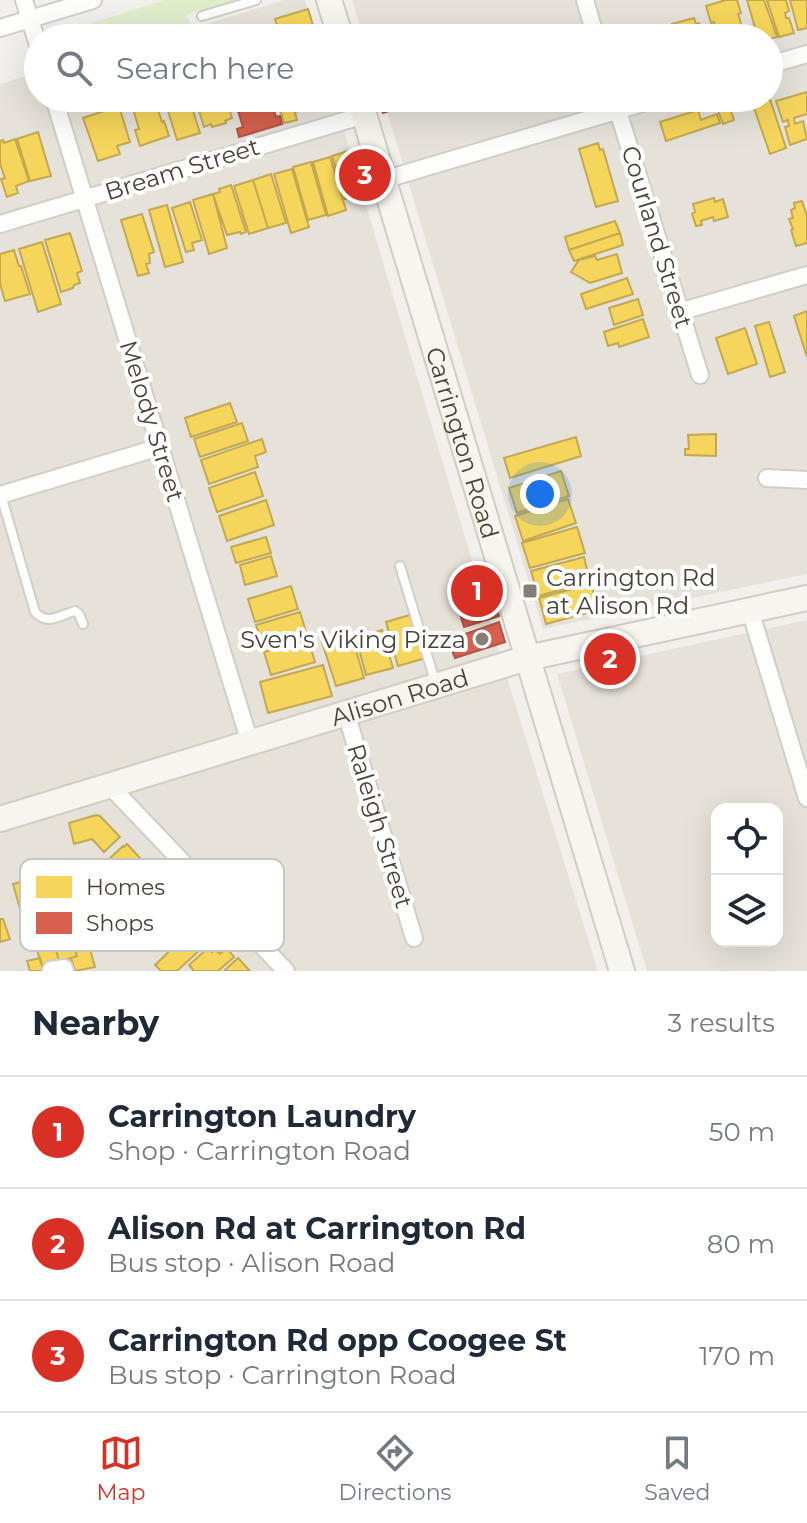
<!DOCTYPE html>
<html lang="en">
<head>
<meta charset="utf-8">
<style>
  :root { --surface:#fff; --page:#f2f2f3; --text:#1f2937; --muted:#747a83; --line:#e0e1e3; --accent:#d93025 }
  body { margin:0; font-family:Montserrat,sans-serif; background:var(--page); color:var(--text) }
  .controls { position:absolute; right:24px; bottom:24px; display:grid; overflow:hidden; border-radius:16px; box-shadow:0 8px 32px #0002 }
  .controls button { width:72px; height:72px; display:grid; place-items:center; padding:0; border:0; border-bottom:2px solid var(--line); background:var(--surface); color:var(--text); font:40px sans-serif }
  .you { position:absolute; left:540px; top:494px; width:28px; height:28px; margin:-20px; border:6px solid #fff; border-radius:50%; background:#1a73e8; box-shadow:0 0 0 12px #1a73e833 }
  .badge { display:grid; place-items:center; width:52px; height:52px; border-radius:50%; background:var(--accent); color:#fff; font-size:26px; font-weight:700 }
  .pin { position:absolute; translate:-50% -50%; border:4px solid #fff; box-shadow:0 2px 8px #0006 }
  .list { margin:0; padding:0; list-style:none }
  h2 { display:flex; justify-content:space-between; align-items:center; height:104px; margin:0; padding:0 32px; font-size:34px }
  h2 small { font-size:26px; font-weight:400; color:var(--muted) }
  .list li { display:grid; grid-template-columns:52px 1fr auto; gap:24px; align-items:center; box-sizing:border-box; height:112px; padding:0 32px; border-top:2px solid var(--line) }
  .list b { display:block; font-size:30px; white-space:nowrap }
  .list p { margin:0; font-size:26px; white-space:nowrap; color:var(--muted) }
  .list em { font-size:26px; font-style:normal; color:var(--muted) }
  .icon { flex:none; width:44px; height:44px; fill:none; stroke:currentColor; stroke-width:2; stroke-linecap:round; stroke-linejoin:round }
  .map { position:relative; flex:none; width:807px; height:971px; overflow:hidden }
  .search { position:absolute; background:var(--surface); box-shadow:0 8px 32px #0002; left:24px; right:24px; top:24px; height:88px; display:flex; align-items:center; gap:20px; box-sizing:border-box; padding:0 28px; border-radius:44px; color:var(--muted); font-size:30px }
  .sheet { height:440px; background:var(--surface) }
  nav { display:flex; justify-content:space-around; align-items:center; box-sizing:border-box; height:112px; border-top:2px solid var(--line); background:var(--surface); font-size:22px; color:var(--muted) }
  nav a { display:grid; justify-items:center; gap:4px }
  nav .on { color:var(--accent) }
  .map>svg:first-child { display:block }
  .residential { fill:#e6e2d9; fill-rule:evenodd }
  .green { fill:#e0edcb }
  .homes { fill:#f6d55c; stroke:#c2a951; stroke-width:2 }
  .shops { fill:#d6604d; stroke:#ac5746; stroke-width:2 }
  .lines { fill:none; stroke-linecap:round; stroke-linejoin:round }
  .lane-casing { stroke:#d0cec9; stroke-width:12 }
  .street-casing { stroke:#d0cec9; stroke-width:20 }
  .secondary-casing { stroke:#d2cdc3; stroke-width:28 }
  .path { stroke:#d2d0ca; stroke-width:3; stroke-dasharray:4 4; stroke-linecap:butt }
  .lane { stroke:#fdfdfc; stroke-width:8 }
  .street { stroke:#fdfdfc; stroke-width:16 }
  .secondary { stroke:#f7f5ef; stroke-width:24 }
  .poi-dot { fill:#847f76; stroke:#fff; stroke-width:3 }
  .labels { text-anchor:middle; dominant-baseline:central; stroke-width:8; stroke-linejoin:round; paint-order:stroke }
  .street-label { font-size:24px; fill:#494237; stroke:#fff }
  .poi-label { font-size:24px; fill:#494237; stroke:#fff; text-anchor:start }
  .key { fill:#fff; stroke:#c8c6c3; stroke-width:2 }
  .key-label { font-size:22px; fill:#494237 }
</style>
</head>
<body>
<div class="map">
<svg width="807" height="971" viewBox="0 0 807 971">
  <rect width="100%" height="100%" fill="#f2f0ec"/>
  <path class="residential" d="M285,0H305L317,38H174L186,30Z
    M352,0H807V574L543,629L383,98H769V38H364Z
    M25,76L30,91L38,89V98H334L508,681L598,971H0V84Z
    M807,620V971H647L557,674ZM717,809H777V941H717Z"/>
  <path class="green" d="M165,0H236L185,15L193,26L151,38H59L57,34Z"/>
  <path class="homes" d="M726,0H737L741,13L738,14L743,30L746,29L749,38H718L714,22L711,23L706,6Z
    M747,0H764L777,37L769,39L758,38Z
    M767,0H786L789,11L785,13L786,18H789L794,33L779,37Z
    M790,0H807V28L798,30Z
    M308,9L317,38H281L275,19Z
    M694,18L696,24L699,23L703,38H677L672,24Z
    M666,25L670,38H643L642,32Z
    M807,92V114L794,118L795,124L803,121L807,139L790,145L785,127L789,126L788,120L783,122L776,101Z
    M126,98H154L162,122L164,121L169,136L140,146L135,130L139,129L131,102L127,104Z
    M164,98H189L200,133L177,140Z
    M195,98H226L232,118L225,121L226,123L212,127L211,124L204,127Z
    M277,98H291L297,120L284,123Z
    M291,98H331L326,103L295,112Z
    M770,99L786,148L770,154L753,105Z
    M722,100L724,107L729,106L734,120L723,124L715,102Z
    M119,106L130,142L117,146L120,154L98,161L83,118Z
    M698,110L701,120L717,114L720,123L666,141L660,122Z
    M38,132L51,176L30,181L17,139Z
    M15,139L29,181L16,186L18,193L7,197L1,179L5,178L0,164V141L3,140L4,143Z
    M598,143L600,150L603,149L618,201L596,207L579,149Z
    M351,150L363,194L345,199L332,156Z
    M330,157L346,210L328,216L313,162Z
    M311,162L326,215L308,220L293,167Z
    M292,169L309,227L291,233L274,174Z
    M271,174L286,223L268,228L253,180Z
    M253,180L268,228L249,234L234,186Z
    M231,185L246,232L241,234L240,232L227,235L213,194L220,192L219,189Z
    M213,194L227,248L209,254L193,200Z
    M714,198L715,202L723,199L728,217L714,221L713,217L701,221L702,225L696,226L692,214L695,212L693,204Z
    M802,201L807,216V243L796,246L791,230L793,229L789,219L793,218L791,210L795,208L794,203Z
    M190,202L202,240L192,243L194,250L186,252L172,208Z
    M167,205L183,262L165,267L149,210Z
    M142,214L154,252L149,254L150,263L146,264L149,273L138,276L121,220Z
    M615,221L620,233L569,250L565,237Z
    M70,233L82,271L77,273L80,283L74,285L73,288L61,292L45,240Z
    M620,233L623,245L574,261L569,250Z
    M42,242L61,304L38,312L19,249Z
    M14,250L19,266H21L30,294L5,301L0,284V254Z
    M617,254L622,273L590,283L571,272L579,260L595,256L597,260Z
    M627,278L633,294L586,309L581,294Z
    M638,299L643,315L614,325L609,308Z
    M807,311V357L794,316Z
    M643,319L649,337L619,347L618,343L608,346L604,332Z
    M769,322L785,372L770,377L755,326Z
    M745,328L757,364L728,374L716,338Z
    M230,403L237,422L191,437L185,418Z
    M242,423L248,441L200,457L194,439Z
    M716,434V456L685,455V449H689L688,435Z
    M576,437L581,456L510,478L504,458Z
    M262,439L266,452L255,456L258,467L209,484L201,460Z
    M561,471L569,496L517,513L509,488Z
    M255,472L263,496L217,512L209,488Z
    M568,499L576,523L523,541L515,516Z
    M266,500L274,525L227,541L219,516Z
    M577,527L585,553L530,568L522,543Z
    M266,537L271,553L236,563L231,547Z
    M271,556L277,576L245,585L240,565Z
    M584,557L590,582L538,596L531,571Z
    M591,584L598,610L546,624L539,598Z
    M291,586L298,609L255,622L248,599Z
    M300,612L307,635L264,648L256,625Z
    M413,614L426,658L398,666L386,622Z
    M382,630L393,668L366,675L356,638Z
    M351,633L364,678L336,686L322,642Z
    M308,639L315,662L271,675L264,652Z
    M323,665L332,696L268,713L260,682Z
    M96,815L100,816L120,837L104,852L92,839L74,844L69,823Z
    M127,844L141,859L138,862L139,863L105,893L90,877L123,846L124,847Z
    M39,877L47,905L33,908L36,920L24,923L13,884Z
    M0,919H3L10,939L0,942Z
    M201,923L214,937L177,971H161L155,965L186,935L187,936Z
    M72,940L77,956L59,962L55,945Z
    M55,945L59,962L42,966L37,950Z
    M89,946L95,967L75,971L71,958L77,956L75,950Z
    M208,948L212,952L215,949L220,954L227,948L234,957L218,971H194L189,965Z
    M40,958L44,971H30L27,961Z
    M238,958L250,971H224Z"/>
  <path class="shops" d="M234,98H270L276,117L280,116L282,124L239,137L237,129L243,127Z
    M395,98H428L383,113L379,103Z
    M493,596L499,616L464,627L458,607Z
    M499,622L505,642L455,658L448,640Z"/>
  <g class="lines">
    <g class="lane-casing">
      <path id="lane" d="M202,16L256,0
        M1,495L35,612C47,626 60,615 75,611L79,614L83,624
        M400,566L435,681"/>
    </g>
    <g class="street-casing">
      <path id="street" d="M24,0L38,45
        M585,0L596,38
        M0,28L93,0
        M769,65L807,54
        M54,98L250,743
        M614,98L700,375
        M383,180L660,98
        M0,224L364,115
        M679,312L807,275
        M767,478L807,480
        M0,495L160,447
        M750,610L807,798
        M346,713L414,938
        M110,786L286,971
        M51,970L64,968L65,971"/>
    </g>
    <g class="secondary-casing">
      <g id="secondary">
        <path d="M329,0L341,38"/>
        <path id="s1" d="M359,98L622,971"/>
        <path id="s2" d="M0,819L527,658L807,598"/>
      </g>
    </g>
    <path class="path" d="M337,98L339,108"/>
    <use href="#lane" class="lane"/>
    <use href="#street" class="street"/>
    <use href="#secondary" class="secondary"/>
  </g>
  <g class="poi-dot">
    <rect x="522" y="583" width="16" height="16" rx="4"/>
    <circle cx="482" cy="639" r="8"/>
  </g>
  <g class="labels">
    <g class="street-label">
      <text transform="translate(182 169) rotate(-17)">Bream Street</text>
      <text transform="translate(657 237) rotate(73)">Courland Street</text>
      <text transform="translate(152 421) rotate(73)">Melody Street</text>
      <text stroke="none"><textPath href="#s1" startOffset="360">Carrington Road</textPath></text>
      <text stroke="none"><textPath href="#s2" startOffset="418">Alison Road</textPath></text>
      <text transform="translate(380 826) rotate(73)">Raleigh Street</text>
    </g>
    <g class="poi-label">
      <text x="546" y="577">Carrington Rd<tspan x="546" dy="28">at Alison Rd</tspan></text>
      <text x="466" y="639" text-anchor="end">Sven's Viking Pizza</text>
    </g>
  </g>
  <rect x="20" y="859" width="264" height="92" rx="12" class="key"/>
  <rect x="36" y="876" width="36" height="22" fill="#f6d55c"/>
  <rect x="36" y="912" width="36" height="22" fill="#d6604d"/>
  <g class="key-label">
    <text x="86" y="895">Homes</text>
    <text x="86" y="931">Shops</text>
  </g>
</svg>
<div class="controls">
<button><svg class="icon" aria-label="locate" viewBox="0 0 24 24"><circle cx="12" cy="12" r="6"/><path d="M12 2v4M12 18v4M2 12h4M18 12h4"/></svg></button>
<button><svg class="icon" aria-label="layers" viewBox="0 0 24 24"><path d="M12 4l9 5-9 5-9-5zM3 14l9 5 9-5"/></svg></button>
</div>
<div class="you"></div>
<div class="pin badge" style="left:477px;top:591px">1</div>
<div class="pin badge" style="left:610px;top:659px">2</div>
<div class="pin badge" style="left:365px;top:175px">3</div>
<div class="search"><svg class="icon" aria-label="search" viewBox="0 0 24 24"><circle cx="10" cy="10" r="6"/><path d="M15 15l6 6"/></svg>Search here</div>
</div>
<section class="sheet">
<h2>Nearby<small>3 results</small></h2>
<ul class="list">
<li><span class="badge">1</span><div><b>Carrington Laundry</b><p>Shop · Carrington Road</p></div><em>50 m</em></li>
<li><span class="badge">2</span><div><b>Alison Rd at Carrington Rd</b><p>Bus stop · Alison Road</p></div><em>80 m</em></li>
<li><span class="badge">3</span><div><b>Carrington Rd opp Coogee St</b><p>Bus stop · Carrington Road</p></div><em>170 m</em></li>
</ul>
</section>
<nav>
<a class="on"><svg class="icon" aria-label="map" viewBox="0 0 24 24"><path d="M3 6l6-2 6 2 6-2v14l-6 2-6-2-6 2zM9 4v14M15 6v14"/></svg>Map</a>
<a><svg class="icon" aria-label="directions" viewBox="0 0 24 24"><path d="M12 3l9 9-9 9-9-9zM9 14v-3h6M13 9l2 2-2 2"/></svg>Directions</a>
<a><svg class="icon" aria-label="saved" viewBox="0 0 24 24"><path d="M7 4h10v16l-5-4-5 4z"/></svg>Saved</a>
</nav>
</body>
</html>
